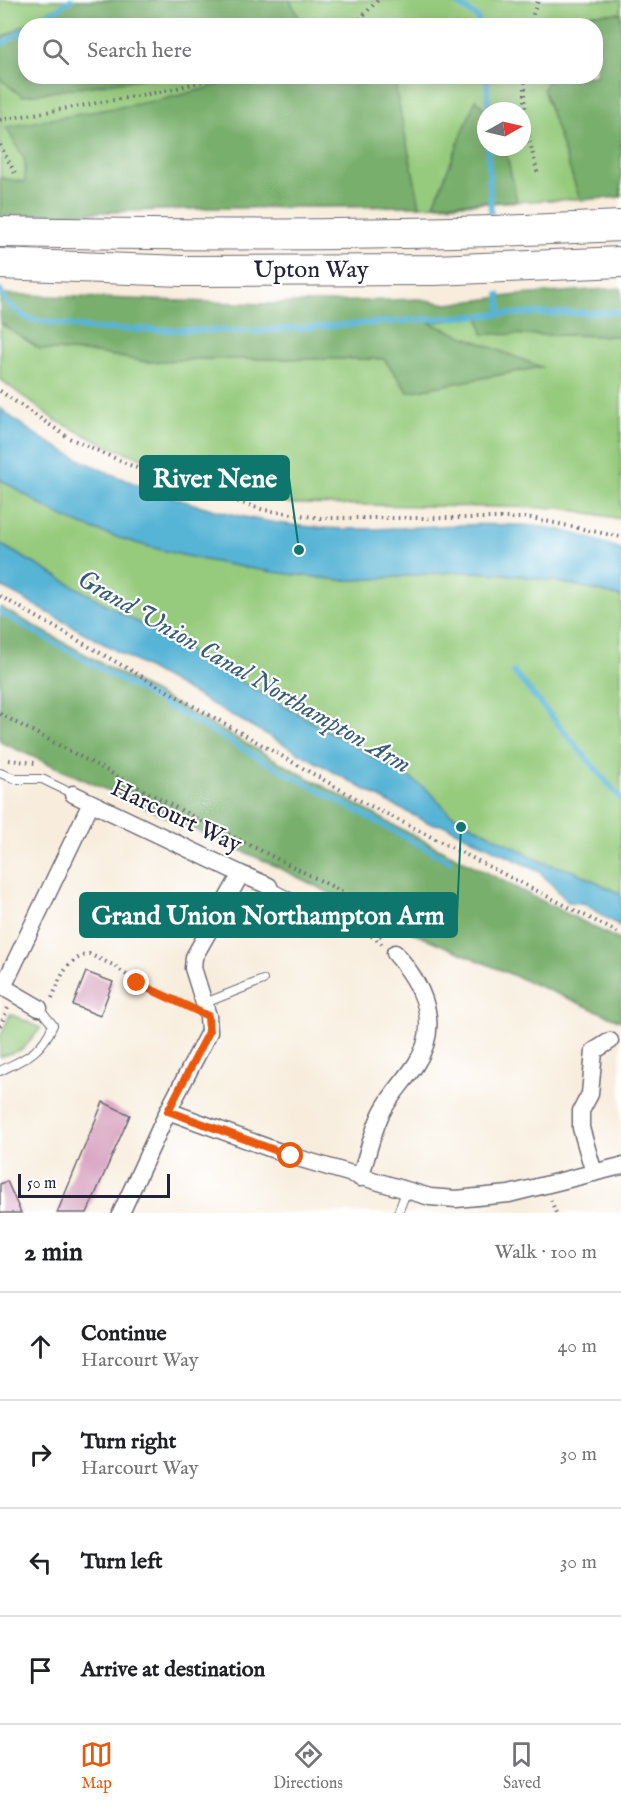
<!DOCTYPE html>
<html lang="en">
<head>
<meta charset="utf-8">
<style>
  :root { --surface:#fff; --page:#f2f2f2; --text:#202124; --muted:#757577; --line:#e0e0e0; --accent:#ea580c }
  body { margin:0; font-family:"IM FELL English",serif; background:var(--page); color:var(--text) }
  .compass { position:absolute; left:477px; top:102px; width:54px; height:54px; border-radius:50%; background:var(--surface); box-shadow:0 3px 15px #0003; rotate:82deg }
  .scale { position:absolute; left:18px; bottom:15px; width:152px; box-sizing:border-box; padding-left:6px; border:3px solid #22223b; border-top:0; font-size:16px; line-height:21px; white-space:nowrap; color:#22223b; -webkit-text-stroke:4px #fff; paint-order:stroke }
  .stop { position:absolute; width:18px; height:18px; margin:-14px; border:4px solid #ea580c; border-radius:50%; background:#fff }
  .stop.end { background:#ea580c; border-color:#fff; box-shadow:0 2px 6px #0008 }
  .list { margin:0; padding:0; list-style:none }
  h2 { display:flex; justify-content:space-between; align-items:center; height:78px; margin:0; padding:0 24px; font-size:26px }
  h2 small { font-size:20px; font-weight:400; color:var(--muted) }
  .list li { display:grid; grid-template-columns:39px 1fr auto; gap:18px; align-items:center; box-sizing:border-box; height:108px; padding:0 24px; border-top:2px solid var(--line) }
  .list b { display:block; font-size:22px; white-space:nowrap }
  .list p { margin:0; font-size:20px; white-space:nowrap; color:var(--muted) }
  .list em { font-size:20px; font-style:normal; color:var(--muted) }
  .icon { flex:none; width:33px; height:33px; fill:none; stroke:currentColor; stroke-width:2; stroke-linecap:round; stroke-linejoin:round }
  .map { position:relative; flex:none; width:621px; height:1213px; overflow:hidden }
  .search { position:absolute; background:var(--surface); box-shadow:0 3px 15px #0003; left:18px; right:18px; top:18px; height:66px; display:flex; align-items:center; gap:15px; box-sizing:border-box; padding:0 21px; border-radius:24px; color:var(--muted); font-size:22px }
  .sheet { height:510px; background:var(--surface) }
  nav { display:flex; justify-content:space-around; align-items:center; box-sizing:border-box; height:84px; border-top:2px solid var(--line); background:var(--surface); font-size:16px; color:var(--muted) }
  nav a { display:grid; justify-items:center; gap:3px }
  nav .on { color:var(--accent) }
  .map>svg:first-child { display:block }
  .green { fill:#96cb7d; stroke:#5c765c; stroke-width:1.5; fill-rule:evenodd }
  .forest { fill:#78af6c; stroke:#4d6854; stroke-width:1.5 }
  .water { fill:#57b4d5; stroke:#3c6b88; stroke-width:1.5 }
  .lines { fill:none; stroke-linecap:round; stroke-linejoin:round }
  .stream { stroke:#57b4d5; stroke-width:6 }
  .building { fill:#d69fbd }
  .lane-casing { stroke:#6d6974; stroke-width:10 }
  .street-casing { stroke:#6d6974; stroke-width:19 }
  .highway-casing { stroke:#6d6974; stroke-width:32 }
  .path { stroke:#6d6974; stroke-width:4; stroke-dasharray:1.5 4.5; stroke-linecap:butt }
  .lane { stroke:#fff; stroke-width:8 }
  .street { stroke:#fff; stroke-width:16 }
  .highway { stroke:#fff; stroke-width:30 }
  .route { stroke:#ea580c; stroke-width:8 }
  .labels { text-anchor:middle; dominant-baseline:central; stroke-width:4.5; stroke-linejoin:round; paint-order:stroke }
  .street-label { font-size:24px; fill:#22223b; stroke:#fff }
  .water-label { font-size:26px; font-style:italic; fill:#375c79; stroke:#fff }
  .leader { fill:none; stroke:#0f766e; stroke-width:2 }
  .callout-dot { fill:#0f766e; stroke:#fff; stroke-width:2 }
  .callout { fill:#0f766e; stroke:#0f766e; stroke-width:2 }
  .callout-label { font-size:26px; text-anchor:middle; font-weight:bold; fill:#fff }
</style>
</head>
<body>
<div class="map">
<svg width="621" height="1213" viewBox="0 0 621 1213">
  <rect width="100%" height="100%" fill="#fff"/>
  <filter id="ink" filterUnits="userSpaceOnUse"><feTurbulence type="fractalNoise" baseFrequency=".0167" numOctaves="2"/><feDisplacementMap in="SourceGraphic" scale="12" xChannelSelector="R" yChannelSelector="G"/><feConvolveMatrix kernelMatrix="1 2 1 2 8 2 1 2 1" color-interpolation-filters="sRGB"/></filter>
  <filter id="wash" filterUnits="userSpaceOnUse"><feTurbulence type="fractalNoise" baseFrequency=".008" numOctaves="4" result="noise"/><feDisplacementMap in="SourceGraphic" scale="24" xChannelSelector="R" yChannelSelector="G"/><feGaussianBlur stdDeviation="1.35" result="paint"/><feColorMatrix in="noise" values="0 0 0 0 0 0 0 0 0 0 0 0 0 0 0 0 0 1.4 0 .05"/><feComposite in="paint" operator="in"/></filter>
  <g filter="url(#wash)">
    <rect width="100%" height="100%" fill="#f8eddd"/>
    <path class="green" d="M0,0H621V197L420,206L214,208L0,216ZM26,26H596V76H26ZM486,111H522V147H486Z
      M479,316L484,334L621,336V519L561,508L292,504L227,488L108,446L55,420L0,379V323L41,349L98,353L147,362L199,359H385L408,392L539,367L429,323Z
      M0,479C86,533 187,560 288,573C307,575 327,580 346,580C386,580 425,572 464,572C519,573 569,582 621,597V894L574,871L544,863L449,813L431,793L407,776L0,544Z
      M10,1014L41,1028L23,1049L0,1057V1037Z"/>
    <path class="forest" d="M69,0H290L303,25L26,26V76L154,77L22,96L0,79V39Z
      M621,13V197L580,200L543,89L550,77L596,76V26L582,25L592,14Z
      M256,76L398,77L396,91L420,206L214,208L0,216V178L25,182V161L6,127L160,100Z
      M476,99L486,112V147H505L517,201L434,204Z
      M621,288V336L483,334L479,316L430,323L541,367L408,392L384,359H199L147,362L98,353L40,349L0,323V294L262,304L420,299L448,304L517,295Z
      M0,607L397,827L621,941V1021L390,923L269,863L0,742Z"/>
    <path class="water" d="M0,408C74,471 214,519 311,527C385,534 459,520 533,526C563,528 593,539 621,549V597C569,582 519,572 464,572C425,572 386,580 346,580C330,580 313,576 296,575C224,566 147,550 79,524C51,513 26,495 0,479Z
      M0,544L407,776L431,793L449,813L544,863L574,871L621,894V927L583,903L568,902L540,872L446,826L429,823L391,804L0,586Z"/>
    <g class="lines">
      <path class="stream" d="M452,0L477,17L480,26
        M31,26L71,0
        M0,45L26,29
        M487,76L488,111
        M488,147L491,212
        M0,290L6,302L28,319L93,329L260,331L501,314
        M499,295L501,314L621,312
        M0,612L281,770L450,861
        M514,672L621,799"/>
    </g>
    <g id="blocks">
      <path class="building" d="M86,972L113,982L100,1016L73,1005Z
        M103,1102L130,1115L87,1213H57Z
        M7,1181L21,1213H0V1184Z"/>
    </g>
  </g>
  <g filter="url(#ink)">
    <use href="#blocks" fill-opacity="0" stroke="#6d6974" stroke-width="1.5"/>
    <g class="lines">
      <g class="lane-casing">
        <path id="lane" d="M0,773L16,779H42L73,794
          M269,886L343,924
          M205,1003L263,980
          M0,1071C26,1058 41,1053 53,1025L39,1008
          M398,1213L406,1192"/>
      </g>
      <g class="street-casing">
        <path id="street" d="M73,794L241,874
          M269,886L241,874L194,957L193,968L208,1016L209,1032L168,1111L291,1156L430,1197L456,1199L509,1194L621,1166
          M39,1008L3,987L91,803
          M594,1173L581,1128V1111L590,1094L594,1051L610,1041
          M360,1178C367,1157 372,1132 382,1112C391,1094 405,1081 416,1064C442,1024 423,985 395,953
          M121,1213L168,1111"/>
      </g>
      <g class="highway-casing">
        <path id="highway" d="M0,232C207,236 414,236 621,226
          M0,264L181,271L435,270L621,262"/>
      </g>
      <path class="path" d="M350,26L358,21L378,0
        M529,26L538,0
        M525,76V122L538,175
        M0,120L165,91L222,76
        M0,145L16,175
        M0,391L69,438L148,473L264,510L321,518H531L621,537
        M0,596L359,800L621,934
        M0,714L192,816L345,893L384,940
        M9,760L35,763
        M357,925L382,944
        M52,998C61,977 65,960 89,954L115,966L137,983L186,1006
        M0,1026L8,1008
        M551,1200L556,1213"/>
      <use href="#lane" class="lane"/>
      <use href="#street" class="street"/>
      <use href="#highway" class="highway"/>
    </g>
  </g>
  <g class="lines" filter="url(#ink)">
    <path class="route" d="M137,983L208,1016L209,1032L168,1111L291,1156"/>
  </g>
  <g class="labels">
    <g class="street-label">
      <text x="311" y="270">Upton Way</text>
      <text transform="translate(176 817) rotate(25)">Harcourt Way</text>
    </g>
    <g class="water-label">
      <text transform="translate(244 672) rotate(30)">Grand Union Canal Northampton Arm</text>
    </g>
  </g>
  <path class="leader" d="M299 550L289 478M461 827L457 915"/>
  <g class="callout-dot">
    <circle cx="299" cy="550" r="6"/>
    <circle cx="461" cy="827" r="6"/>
  </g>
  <g class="callout">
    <rect x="140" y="456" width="149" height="44" rx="6"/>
    <rect x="80" y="893" width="377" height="44" rx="6"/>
  </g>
  <g class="callout-label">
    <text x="215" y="487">River Nene</text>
    <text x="268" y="924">Grand Union Northampton Arm</text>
  </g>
</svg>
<svg class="compass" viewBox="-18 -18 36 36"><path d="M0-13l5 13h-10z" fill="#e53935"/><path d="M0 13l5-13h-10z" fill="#757577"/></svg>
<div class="scale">50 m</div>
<div class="stop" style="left:291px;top:1156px"></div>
<div class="stop end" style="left:137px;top:983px"></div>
<div class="search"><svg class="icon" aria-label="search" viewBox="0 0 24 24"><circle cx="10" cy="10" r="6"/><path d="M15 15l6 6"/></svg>Search here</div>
</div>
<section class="sheet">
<h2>2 min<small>Walk · 100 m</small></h2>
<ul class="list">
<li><svg class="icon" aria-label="ahead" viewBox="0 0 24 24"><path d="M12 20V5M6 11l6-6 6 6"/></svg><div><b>Continue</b><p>Harcourt Way</p></div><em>40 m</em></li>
<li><svg class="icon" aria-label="right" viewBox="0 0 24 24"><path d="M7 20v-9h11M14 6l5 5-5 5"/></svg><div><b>Turn right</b><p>Harcourt Way</p></div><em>30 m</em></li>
<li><svg class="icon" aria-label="left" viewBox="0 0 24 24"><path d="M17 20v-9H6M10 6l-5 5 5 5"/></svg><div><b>Turn left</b></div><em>30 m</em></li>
<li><svg class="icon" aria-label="arrive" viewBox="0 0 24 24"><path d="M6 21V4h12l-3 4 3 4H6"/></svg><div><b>Arrive at destination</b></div></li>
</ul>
</section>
<nav>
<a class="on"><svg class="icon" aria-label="map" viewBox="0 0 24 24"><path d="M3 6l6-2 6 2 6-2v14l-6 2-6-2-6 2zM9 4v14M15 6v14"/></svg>Map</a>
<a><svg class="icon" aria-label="directions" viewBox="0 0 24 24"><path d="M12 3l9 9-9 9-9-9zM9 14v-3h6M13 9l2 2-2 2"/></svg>Directions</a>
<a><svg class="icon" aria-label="saved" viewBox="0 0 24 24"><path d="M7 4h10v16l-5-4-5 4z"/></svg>Saved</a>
</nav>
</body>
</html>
